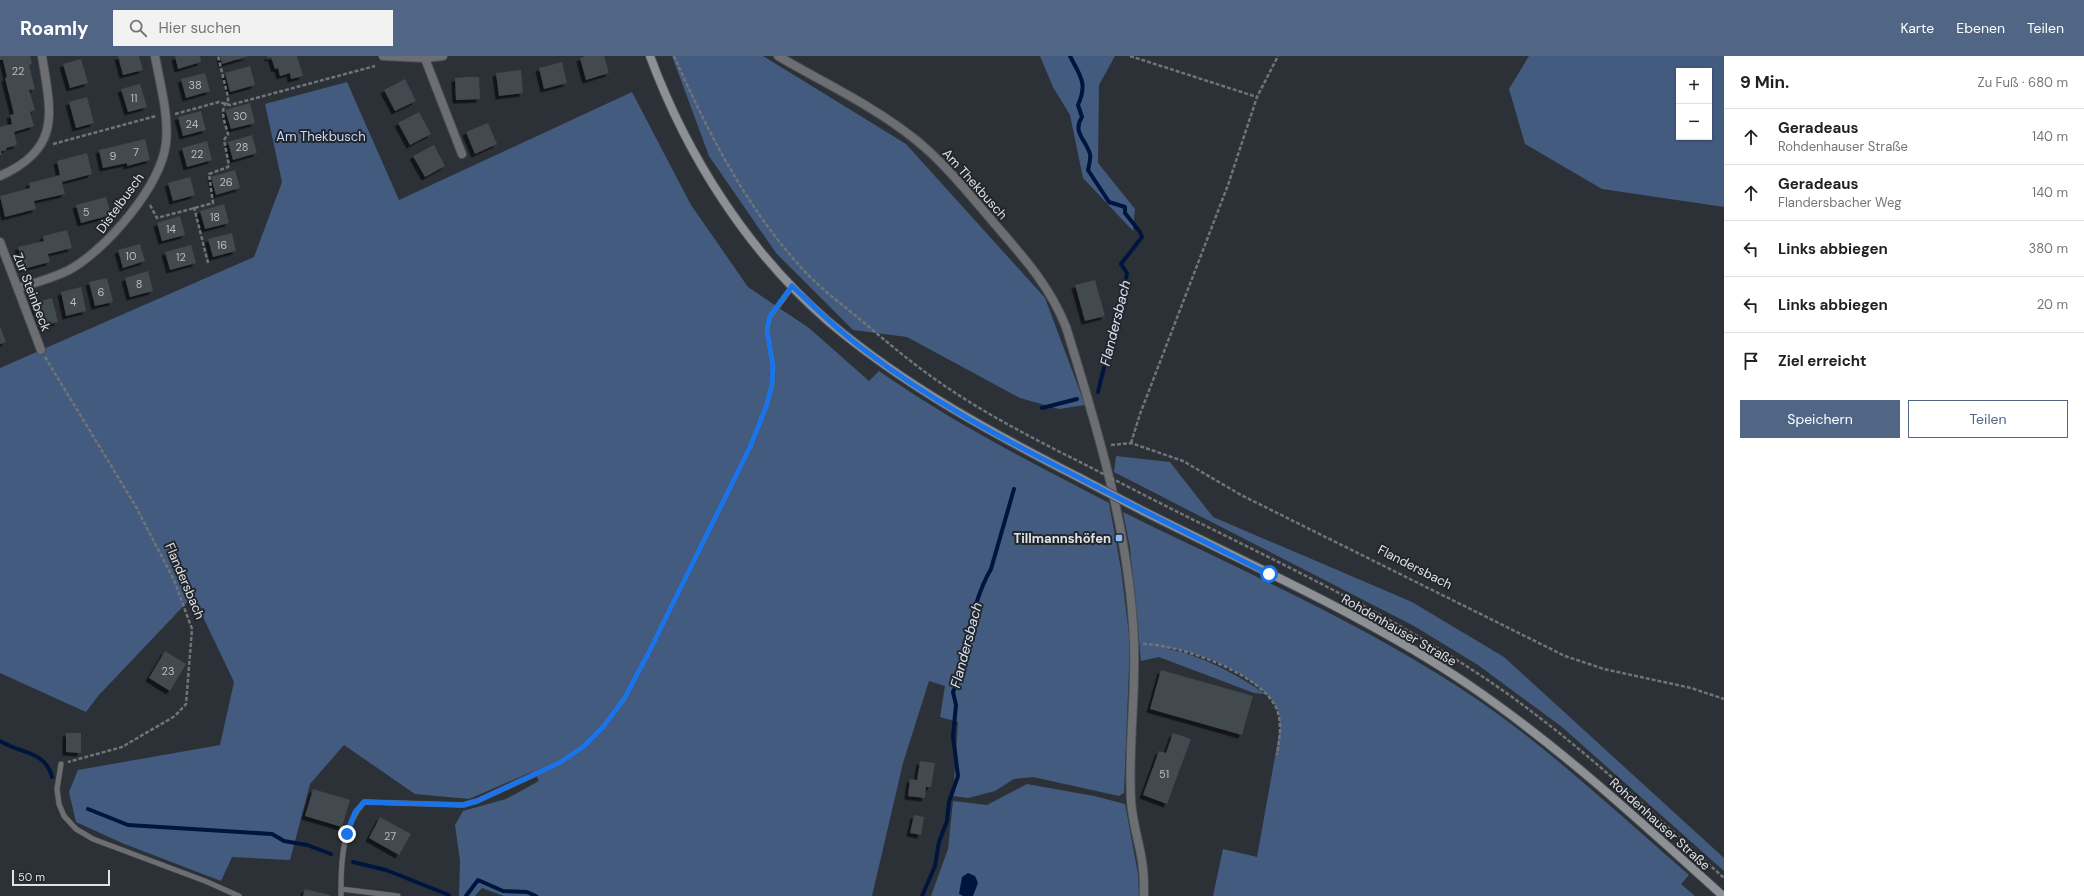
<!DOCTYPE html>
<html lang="de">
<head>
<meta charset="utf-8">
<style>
  :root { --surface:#fff; --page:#f2f2f2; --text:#202124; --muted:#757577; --line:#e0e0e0; --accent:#516585 }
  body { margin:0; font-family:"DM Sans",sans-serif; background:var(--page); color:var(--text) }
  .controls { position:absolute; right:12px; top:12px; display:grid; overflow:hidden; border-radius:0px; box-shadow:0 1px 3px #0004 }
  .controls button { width:36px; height:36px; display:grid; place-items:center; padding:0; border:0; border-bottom:1px solid var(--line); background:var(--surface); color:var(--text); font:20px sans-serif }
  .scale { position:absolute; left:12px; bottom:10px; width:98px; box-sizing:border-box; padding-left:4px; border:2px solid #dfe2e6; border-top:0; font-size:11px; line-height:14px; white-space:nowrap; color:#dfe2e6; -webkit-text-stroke:3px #23272d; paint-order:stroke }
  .stop { position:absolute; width:12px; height:12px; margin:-9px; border:3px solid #1a73e8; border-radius:50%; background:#fff }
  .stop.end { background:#1a73e8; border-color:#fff; box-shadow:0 1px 4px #0008 }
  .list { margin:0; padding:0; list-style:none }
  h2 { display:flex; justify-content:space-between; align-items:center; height:52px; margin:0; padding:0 16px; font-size:17px }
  h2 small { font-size:13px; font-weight:400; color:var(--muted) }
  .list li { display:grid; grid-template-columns:26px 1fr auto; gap:12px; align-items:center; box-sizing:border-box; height:56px; padding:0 16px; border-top:1px solid var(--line) }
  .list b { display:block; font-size:15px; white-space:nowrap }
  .list p { margin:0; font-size:13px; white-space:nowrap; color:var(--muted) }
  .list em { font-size:13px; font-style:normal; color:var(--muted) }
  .actions { display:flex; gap:8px; padding:12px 16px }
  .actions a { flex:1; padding:9px 0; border:1px solid var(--accent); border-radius:0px; text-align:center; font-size:14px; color:var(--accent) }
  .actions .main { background:var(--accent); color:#fff }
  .icon { flex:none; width:22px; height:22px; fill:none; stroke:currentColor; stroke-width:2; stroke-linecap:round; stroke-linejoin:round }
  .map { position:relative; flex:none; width:1724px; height:840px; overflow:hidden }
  header { display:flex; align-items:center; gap:24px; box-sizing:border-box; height:56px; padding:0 20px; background:var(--accent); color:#fff }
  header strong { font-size:19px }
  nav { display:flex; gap:22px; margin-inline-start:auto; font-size:14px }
  .search { width:280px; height:36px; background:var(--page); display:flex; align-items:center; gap:10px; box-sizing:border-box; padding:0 14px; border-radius:0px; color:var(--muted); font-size:15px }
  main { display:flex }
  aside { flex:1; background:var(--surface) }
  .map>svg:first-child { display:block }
  .green { fill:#435b7f; fill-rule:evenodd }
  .water { fill:#00153e }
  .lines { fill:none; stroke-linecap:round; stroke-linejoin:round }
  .stream { stroke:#00153e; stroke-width:4 }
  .building { fill:#43484f; filter:url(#shadow) }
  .lane-casing { stroke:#494d53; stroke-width:6 }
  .street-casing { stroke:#494d53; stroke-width:10 }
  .secondary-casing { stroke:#494d53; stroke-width:10 }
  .path { stroke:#707479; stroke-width:2.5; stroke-dasharray:4 2; stroke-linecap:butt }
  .lane { stroke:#6c6e72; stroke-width:5 }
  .street { stroke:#6c6e72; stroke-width:8 }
  .secondary { stroke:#8d9196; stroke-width:8 }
  .secondary-bridge-casing { stroke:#494d53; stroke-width:10; stroke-linecap:butt }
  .path-bridge { stroke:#707479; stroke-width:2.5; stroke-dasharray:4 2; stroke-linecap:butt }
  .secondary-bridge { stroke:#8d9196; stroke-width:8 }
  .route { stroke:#1a73e8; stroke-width:5 }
  .poi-dot { fill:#8db9fc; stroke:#23272d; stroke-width:1.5 }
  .labels { text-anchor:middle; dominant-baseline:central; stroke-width:4; stroke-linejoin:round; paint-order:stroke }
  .number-label { font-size:11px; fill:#b8bcc0 }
  .park-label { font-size:13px; fill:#c5dbfe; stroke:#23272d }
  .street-label { font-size:13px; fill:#dfe2e6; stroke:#23272d }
  .poi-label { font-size:13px; font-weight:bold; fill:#dfe2e6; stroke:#23272d; text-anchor:end }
  .water-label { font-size:14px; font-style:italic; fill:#dae5f7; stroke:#23272d }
</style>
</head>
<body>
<header>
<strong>Roamly</strong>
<div class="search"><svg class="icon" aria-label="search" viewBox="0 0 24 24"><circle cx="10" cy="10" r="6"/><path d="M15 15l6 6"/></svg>Hier suchen</div>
<nav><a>Karte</a><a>Ebenen</a><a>Teilen</a></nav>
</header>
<main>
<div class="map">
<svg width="1724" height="840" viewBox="0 0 1724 840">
  <defs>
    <filter id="shadow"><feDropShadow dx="-3.5" dy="3.5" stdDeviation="0" flood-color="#0009"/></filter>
  </defs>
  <rect width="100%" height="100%" fill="#2c3137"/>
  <path class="green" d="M672,0H763L906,88L1045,242L1085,349L1059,353L1020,342L907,281L853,274L776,197L709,100Z
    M1040,0H1115L1099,29L1098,107L1135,153L1133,175L1083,122L1070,59L1053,31Z
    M1529,0H1724V151L1602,133L1525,88L1509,33ZM1679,15H1709V81H1679Z
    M347,26L399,144L632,36L691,149L748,231L809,272L869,325L879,315C952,366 1030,406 1109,447L1121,513L1130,587L1124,737L1119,740L1033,721L1014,723L995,735L968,742L953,740L958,666L940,661L945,630L929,625L903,707L872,840H504L482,832L475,840H459L460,805L455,769L463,755L506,743L539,725L534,715L469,743L415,738L344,689L310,728L290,804L232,801L221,825L122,787L76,766L69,736L78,714L220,689L234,626L193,540L98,640L86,656L0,617V312L254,201L282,126L265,48Z
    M1116,400L1170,406L1213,461L1412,546L1504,601L1724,802V815L1562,671L1478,609L1414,570L1114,416Z
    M1123,456C1236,512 1354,563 1460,632C1543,686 1615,755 1689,819L1681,828L1695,840H1213L1223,793L1257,801L1280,673C1280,668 1280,660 1278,655C1264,622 1198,593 1164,592C1171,594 1178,595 1185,597C1214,607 1240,620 1265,638L1254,637L1159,601L1141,605L1130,492Z
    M1027,728L1094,740L1125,748L1138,818L1139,840H931L948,793L953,745L987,749Z"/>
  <path class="water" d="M968,817L975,820L978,827L973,840H963L959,838L962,821Z"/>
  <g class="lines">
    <path class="stream" d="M1070,0C1080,20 1088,27 1078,49L1082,61C1072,76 1086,84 1090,98C1091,103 1089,109 1088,114L1109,146L1125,151V157L1140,176L1142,181L1121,208L1127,217L1122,248L1116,262L1098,336
      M1042,352L1077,343
      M0,685C20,698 45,694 52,721
      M88,753L128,769L272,778L284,785L307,789L331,798
      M353,806L386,814L449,839
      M466,840L478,824L503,835L527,836L536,840
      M922,840L935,810L939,786L947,765L949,746L958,720L953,680L956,649L953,636C960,623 959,617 962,604C970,573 975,540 991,513L1014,433"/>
  </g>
  <path class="building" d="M0,0H30L32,8L29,9L35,33L29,34L35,54L30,56L34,70L14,76L17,89L6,92L7,94L1,95L2,99H0V71L12,68L10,59L14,58L5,22L7,21L3,4H0Z
    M118,0H139L143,14L123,19Z
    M175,0H200L201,6L178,13Z
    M220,0H249L222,8Z
    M267,0H297L303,20L291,23L290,17L280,20L278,12L275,13L271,1L268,2Z
    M586,0H604L609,17L586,24L580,2Z
    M81,3L88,27L70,32L63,8Z
    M562,6L567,27L544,33L539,12Z
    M250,10L255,29L230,36L225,17Z
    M521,14L523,37L499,40L496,17Z
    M205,17L210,35L186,42L181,23Z
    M468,21H479L480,43L456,44L455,22Z
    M405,23L416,45L395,55L384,34Z
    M140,28L147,51L128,56L121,33Z
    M87,41L94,67L76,72L69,46Z
    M250,47L255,67L231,73L225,54Z
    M201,55L206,74L183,80L178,61Z
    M419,56L431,78L410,89L398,67Z
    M488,67L497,88L475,98L466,76Z
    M252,79L257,97L233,104L228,86Z
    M145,83L150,104L127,110V107L103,112L99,94Z
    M207,85L212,104L187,111L182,92Z
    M434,89L445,110L425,121L413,100Z
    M87,97L92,118L62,126L65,138L34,145L36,153L5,161L0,140L30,132L29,127L60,119L57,105Z
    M235,114L240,132L216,139L211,121Z
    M190,121L195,139L173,145L168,127Z
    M106,141L111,159L81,167L76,149Z
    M224,148L229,167L205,173L200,155Z
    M180,160L185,179L162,185L157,167Z
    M67,174L72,192L48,198L50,206L23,213L18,191L44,185L43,180Z
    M232,177L236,195L213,201L208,183Z
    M140,188L145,205L123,212L118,194Z
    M191,189L196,207L170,214L165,196Z
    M148,215L153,235L130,241L125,222Z
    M107,222L113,246L95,250L89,226Z
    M1095,224L1105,260L1085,265L1075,229Z
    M81,231L86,255L66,260L61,236Z
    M52,242L58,266L38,271L32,247Z
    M0,270L6,286L0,288Z
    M165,595L186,608L170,635L149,622Z
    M1161,614L1253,640L1242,679L1150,653Z
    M66,677H81V697L66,696Z
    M1173,677L1191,683L1167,748L1143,739L1159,695L1166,697Z
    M920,705L935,707L931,731H926L925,742L908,740L910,723L917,724Z
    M313,733L350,744L342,771L305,760Z
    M914,759L924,761L921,779L910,777Z
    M380,761L411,778L399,799L369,782Z
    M305,833L330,839V840H303Z"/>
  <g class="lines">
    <g class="lane-casing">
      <path id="lane" d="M61,708L57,733L59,748L64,760L76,773L93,783L205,825L239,840
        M341,833C341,803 343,769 364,746L463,749L477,745L559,707L583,691L603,671L624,643L648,598L750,391L766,351L772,329L773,310L767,274L770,261L792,231
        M341,840V833L398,840"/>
    </g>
    <g class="street-casing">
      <path id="street" d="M383,0L425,2L443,0
        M424,0L462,98
        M778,0C824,27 874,50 916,84C948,110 973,143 1000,174C1027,205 1051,233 1066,271C1098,374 1130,479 1134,587C1136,640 1128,692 1131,744C1132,768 1141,790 1143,813C1144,822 1144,831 1144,840
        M0,120C62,92 51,57 42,0
        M0,186L41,294
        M18,232C35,227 53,222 69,214C106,194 161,130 166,87C169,59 160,28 155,0"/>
    </g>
    <g class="secondary-casing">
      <path id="secondary" d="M650,0C687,100 748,196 829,266C905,330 992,377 1080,422
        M1143,455C1252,510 1367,560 1469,629C1560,691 1641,766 1723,840"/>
    </g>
    <path class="path" d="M674,0C707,74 744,148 799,209C817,230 840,247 862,265C888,287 914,309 942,328C987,359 1036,384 1084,408
      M1130,0L1257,41
      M175,58L219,46L230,49L375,10
      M53,88L156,60
      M150,149L157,162L213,147L209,118L228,111L229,109L224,84L228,78C226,69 218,52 228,46V41L218,0
      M194,151L208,207
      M45,301L135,449L174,524L192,573L186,648L175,660L122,691L68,706
      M1131,387L1140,358L1228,129L1257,41L1278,0
      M1111,389L1131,387L1183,405L1241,439L1565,600L1604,613L1691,632L1724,643
      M1148,441C1258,497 1371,548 1474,615C1565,674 1644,750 1724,822
      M1143,588C1178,588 1268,619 1278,657C1282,671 1279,685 1277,699"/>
    <use href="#lane" class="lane"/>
    <use href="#street" class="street"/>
    <use href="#secondary" class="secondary"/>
    <g class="secondary-bridge-casing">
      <path id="secondary-bridge" d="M1080,422L1143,455"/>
    </g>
    <path class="path-bridge" d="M1084,408L1148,441"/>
    <use href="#secondary-bridge" class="secondary-bridge"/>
  </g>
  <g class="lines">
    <path class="route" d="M347,778L355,756L364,746L463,749L477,745L559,707L583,691L603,671L624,643L648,598L750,391L766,351L772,329L773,310L767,274L770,260L792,230C816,253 840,276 867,296C930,344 1001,382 1072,418C1137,452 1203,485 1269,518"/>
  </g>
  <rect class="poi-dot" x="1115" y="478" width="8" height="8" rx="2"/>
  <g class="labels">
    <g class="number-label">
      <text x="18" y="15">22</text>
      <text x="195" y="29">38</text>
      <text x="134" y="42">11</text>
      <text x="240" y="60">30</text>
      <text x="192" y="68">24</text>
      <text x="242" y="91">28</text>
      <text x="136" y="96">7</text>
      <text x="197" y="98">22</text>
      <text x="113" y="100">9</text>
      <text x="226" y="126">26</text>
      <text x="86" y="156">5</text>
      <text x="215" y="161">18</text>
      <text x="171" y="173">14</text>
      <text x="222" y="189">16</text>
      <text x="131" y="200">10</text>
      <text x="181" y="201">12</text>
      <text x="139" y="228">8</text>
      <text x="101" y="236">6</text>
      <text x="73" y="246">4</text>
      <text x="168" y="615">23</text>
      <text x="1164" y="718">51</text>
      <text x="390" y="780">27</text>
    </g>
    <g class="park-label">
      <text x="321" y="80">Am Thekbusch</text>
    </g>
    <g class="street-label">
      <text transform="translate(975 128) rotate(48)">Am Thekbusch</text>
      <text transform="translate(120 147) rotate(-54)">Distelbusch</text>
      <text transform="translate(32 236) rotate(69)">Zur Steinbeck</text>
      <text transform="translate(1415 511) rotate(27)">Flandersbach</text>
      <text transform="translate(185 525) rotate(67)">Flandersbach</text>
      <text transform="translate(1399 574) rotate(30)">Rohdenhauser Straße</text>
      <text transform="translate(1660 768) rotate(42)">Rohdenhauser Straße</text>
    </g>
    <g class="poi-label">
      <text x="1111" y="482">Tillmannshöfen</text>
    </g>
    <g class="water-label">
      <text transform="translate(1115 267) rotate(-76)">Flandersbach</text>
      <text transform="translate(966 589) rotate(-75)">Flandersbach</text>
    </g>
  </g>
</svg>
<div class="controls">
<button>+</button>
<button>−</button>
</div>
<div class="scale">50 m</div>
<div class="stop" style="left:1269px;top:518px"></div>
<div class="stop end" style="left:347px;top:778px"></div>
</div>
<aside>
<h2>9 Min.<small>Zu Fuß · 680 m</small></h2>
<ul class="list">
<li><svg class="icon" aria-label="ahead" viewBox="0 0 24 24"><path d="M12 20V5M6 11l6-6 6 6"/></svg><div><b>Geradeaus</b><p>Rohdenhauser Straße</p></div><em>140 m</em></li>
<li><svg class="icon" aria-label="ahead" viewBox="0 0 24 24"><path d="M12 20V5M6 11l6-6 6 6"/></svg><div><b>Geradeaus</b><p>Flandersbacher Weg</p></div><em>140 m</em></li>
<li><svg class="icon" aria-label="left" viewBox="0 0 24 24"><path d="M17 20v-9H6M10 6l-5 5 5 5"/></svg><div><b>Links abbiegen</b></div><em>380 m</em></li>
<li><svg class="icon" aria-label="left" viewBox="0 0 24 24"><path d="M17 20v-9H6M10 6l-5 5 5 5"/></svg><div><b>Links abbiegen</b></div><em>20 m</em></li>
<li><svg class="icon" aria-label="arrive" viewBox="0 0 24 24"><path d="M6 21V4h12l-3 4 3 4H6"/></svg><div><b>Ziel erreicht</b></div></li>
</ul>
<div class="actions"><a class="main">Speichern</a><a>Teilen</a></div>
</aside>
</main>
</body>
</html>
